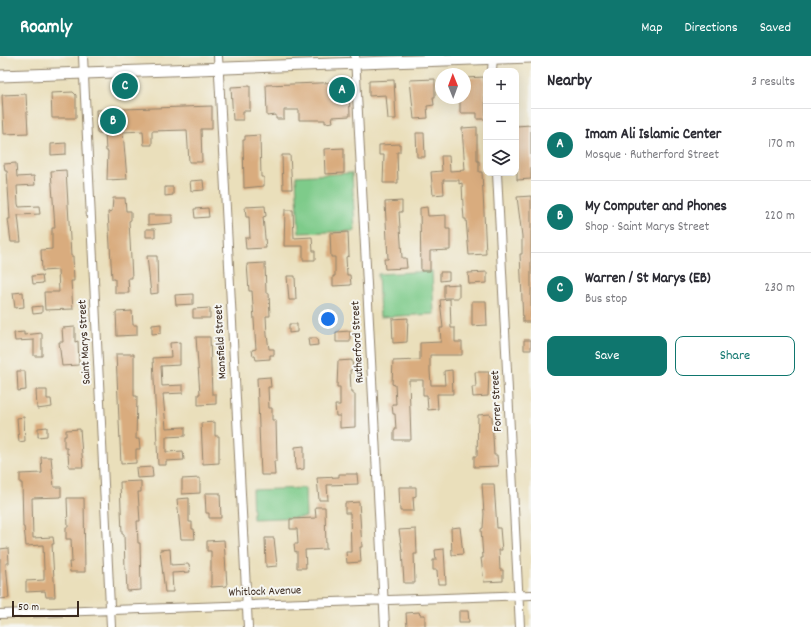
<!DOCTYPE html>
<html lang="en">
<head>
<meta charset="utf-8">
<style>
  :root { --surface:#fff; --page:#f7f7f7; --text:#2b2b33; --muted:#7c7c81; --line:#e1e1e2; --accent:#0f766e }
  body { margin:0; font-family:Dekko,sans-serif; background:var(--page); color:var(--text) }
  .controls { position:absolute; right:12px; top:12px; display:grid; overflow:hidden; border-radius:8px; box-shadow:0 4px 16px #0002 }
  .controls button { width:36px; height:36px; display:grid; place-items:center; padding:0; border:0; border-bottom:1px solid var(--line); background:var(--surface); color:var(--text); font:20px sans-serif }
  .compass { position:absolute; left:435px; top:12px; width:36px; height:36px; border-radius:50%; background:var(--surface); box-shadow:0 4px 16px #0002; rotate:359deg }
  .scale { position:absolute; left:12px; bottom:10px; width:67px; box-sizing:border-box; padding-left:4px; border:2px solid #3b2a1e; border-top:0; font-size:11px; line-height:14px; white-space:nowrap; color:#3b2a1e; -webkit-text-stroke:3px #f6f6f2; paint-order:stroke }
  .you { position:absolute; left:328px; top:263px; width:14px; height:14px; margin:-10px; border:3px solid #fff; border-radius:50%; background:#1a73e8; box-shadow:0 0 0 6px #1a73e833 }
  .badge { display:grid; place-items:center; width:26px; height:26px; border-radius:50%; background:var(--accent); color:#fff; font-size:13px; font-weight:700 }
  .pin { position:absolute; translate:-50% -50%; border:2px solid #fff; box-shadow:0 1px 4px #0006 }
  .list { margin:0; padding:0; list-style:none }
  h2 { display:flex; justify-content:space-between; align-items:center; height:52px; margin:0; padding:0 16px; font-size:17px }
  h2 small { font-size:13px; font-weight:400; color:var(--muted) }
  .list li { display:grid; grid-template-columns:26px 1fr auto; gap:12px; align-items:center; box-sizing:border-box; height:72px; padding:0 16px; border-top:1px solid var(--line) }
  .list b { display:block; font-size:15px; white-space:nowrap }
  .list p { margin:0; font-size:13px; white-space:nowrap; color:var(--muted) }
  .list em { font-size:13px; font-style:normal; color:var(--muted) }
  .actions { display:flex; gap:8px; padding:12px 16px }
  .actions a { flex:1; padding:9px 0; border:1px solid var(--accent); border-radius:8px; text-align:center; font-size:14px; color:var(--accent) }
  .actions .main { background:var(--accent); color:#fff }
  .icon { flex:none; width:22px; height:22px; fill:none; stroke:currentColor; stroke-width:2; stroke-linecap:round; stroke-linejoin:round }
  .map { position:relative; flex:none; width:531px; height:571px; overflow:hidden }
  header { display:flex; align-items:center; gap:24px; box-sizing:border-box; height:56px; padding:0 20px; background:var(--accent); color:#fff }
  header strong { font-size:19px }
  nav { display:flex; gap:22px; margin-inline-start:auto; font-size:14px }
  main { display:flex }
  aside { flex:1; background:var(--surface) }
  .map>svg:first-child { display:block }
  .green { fill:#7ecb8a; stroke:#5c7a54 }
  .building { fill:#d9ac7e }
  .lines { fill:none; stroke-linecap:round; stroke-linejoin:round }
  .minor-casing { stroke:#92846c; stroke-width:10 }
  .secondary-casing { stroke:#92846c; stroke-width:13 }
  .minor { stroke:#fff; stroke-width:8 }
  .secondary { stroke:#fff; stroke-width:11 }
  .labels { text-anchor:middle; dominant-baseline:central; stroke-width:4; stroke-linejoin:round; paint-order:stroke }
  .street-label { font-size:12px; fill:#3b2a1e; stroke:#f6f6f2 }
</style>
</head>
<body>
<header>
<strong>Roamly</strong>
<nav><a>Map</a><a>Directions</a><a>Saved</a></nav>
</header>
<main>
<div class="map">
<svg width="531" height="571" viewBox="0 0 531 571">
  <rect width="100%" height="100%" fill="#f6f6f2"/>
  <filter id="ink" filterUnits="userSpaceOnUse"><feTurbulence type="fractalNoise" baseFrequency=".025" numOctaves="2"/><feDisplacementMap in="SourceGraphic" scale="8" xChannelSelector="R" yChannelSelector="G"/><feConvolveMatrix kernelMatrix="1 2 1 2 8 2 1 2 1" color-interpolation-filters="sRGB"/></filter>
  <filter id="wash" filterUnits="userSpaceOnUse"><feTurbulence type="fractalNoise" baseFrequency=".012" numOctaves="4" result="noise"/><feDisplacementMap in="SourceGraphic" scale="16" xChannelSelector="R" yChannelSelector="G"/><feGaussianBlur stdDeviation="0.9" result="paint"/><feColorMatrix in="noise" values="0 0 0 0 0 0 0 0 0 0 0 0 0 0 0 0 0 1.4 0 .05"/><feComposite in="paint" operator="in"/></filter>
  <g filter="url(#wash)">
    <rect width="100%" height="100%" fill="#eadfbb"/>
    <path class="green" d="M352,117L355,175L299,177L296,120Z
      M432,215L434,258L380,261L378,218Z
      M305,432L306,461L253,463L252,434Z"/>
    <g id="blocks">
      <path class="building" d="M484,21L486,63H477V57H460V42H465V22Z
        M435,23V41H433L434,49L427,50L428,62L414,63L410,24Z
        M394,24L396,63H388L386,39L369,40V25Z
        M345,26L349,30L350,60L332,61L333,66L325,67V64H299V54H284V63H276V59L267,60L266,29Z
        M250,30V55H243V64H233L231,31Z
        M73,36L76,39V62H52L51,37Z
        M26,38L28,77L4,78L2,39Z
        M212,50V73H201L202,106H189L187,74L152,75V89H144L143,75L123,76L127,123L107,124L108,95H106L105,77H97L96,54Z
        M531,69V123L517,124V113H518L516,70Z
        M477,71V105H479V116H482L486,198L469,199L466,163H464L463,150L462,127L459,128V124H443L444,138L433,139L431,116L442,115L441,100H449L450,115L465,114L462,72Z
        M416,77H424L425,101H417Z
        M260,79L261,121H264V130L244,132L243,84H245V80Z
        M66,87V98L51,99V88Z
        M400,88V96H397L398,127H383L384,99H379V89Z
        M344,92V117L325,118L324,93Z
        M282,99H290L292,133H283Z
        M16,107L17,121L34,120L35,129L17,130L18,148L19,151L39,150L40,158L18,159L21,186H11L8,163H10L7,115H5L4,108Z
        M66,114L71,200H73L74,225H71L73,253L45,254L44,236H59L58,214L42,215L41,194L52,193V172H55L51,115Z
        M203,124L204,134L191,135L190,125Z
        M165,131H173V139L165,140Z
        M531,140V266H523L520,198H522V180L517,141Z
        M113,142H125L126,155H131V164L129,165L132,222H128L129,237H115V223H112L108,156L112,155Z
        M402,145V156H399L402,202H406L407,212L385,213L384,203H388L385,146Z
        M265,150L266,160L263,161L266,192L246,193L245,182H250L249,161H246L245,151Z
        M427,151L428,160L446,159V173H450V194L430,195V215H421L420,152Z
        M208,152L209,161L195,162L194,153Z
        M285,154H293L294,182L312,181L313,195H315V204H303V190H284Z
        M148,159H172V167L148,169Z
        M146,173H155V181H146Z
        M348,176L349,200L346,201L347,219H350L351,229L333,230V220H335V201H331L330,177Z
        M147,200H157L158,237L151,238Z
        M265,207L266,237H269L270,260H266L267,279L269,293H274V299H270V303L256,304L255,300H253L252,294L256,293L252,235H249L247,208Z
        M440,216H449V224L440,225Z
        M487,216V227L469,228L468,217Z
        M42,219L43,227L33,228L32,220Z
        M287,220H295L296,244H289Z
        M459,228V242H444V229Z
        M23,236L24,251L15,252L13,237Z
        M193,238V248L176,249L175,239Z
        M450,243L451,272H455V286H462V299H430V315L431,329H445L444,315L452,314L453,338H437L438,353L428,354L427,339H423V324H409L411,384H394V374H396L395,358H393L392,348H396L395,329L392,328L393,305L420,304V287L441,286L440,272H443L440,244Z
        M472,245H486L487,269L472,270Z
        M42,250V257L33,258L32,251Z
        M210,252V262H193V253Z
        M132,255L133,269H137V279L117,280L116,256Z
        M408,262L407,286L393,287L392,263Z
        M161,268V277L152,278V269Z
        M289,268H297V276L289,277Z
        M75,271V286L78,285L79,309L62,310L59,286H63L62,272Z
        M350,275V286H336V276Z
        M24,276V279L42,277V300H34V284L15,285L14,277Z
        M196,281H210L212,338H216V348L198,349V338H200Z
        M308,282H317L318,289L309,290Z
        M524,284H531V294H524Z
        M180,286V309L161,310L162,330L183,329V337L163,338L166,372L185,371V380L166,381V396L183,395L184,404L166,405V409H158L153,302L171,301L170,287Z
        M116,298H134V340H137L136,383H139L140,393H136V407L121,408Z
        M352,304L353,314H350L351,335H353V338H355V371L340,372V360H336L335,349H340V331H337L338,305Z
        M17,315H25L26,334L18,335Z
        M475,316H489L488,340L473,341L472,331H476Z
        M270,321L271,331H268L269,352H272V364H276L277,405H274L275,419H261L257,322Z
        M36,334H47V343H51L52,351L37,353Z
        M490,358L492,361L494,399H497L498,410L474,411V400H477L478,359Z
        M24,361L25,385L19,386L17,362Z
        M215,366V380H219V407L203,408L201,367Z
        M47,371V380L38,381V372Z
        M80,373L83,411H69L68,397L67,398V392H64V380H66V374Z
        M304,390V413L296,414L295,391Z
        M41,401H51L54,431H61V441L32,442L33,482L53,481L54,488H52L55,541H46L45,535L26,536V525L44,524V513L43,489L26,490L24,471H23L22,427H20V418L42,417Z
        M152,411L153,421L137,422L136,412Z
        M339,418H357L358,428L327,429L328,444H319L317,422L339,421Z
        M200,422V437L182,438V423Z
        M141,425V436H138L140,465H137L138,487H140L141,534L127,535L126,515L125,514L124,478H122L120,426Z
        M482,428H494L497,472H500L501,484L502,494H499L500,514H503V525L484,526L481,502H483L481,473L483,472L484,458Z
        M399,431H416V440L413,441L414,455H400Z
        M205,437H220L221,462H209V457H206Z
        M67,442H84L85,516H70L69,506H72L71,483H66V471H68Z
        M189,442V466H192V473H194L195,483H181L177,443Z
        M359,446L362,491H360L361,506L347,507L346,496H351L350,457H345V447Z
        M315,451H325L326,493L305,494L306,512H297V495L295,496L294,488H298L297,473H290V463L316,462Z
        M460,471L463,498L452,499L451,472Z
        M416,473L417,498H414L415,527H404L402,494L399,474Z
        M265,482H274L277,510L266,511Z
        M224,484L227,530L211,531V495H207V485Z
        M8,492L9,507H6L9,542L0,543V493Z
        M170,493L171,509L189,508L190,516L172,517L173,536H165L160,494Z
        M444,493L446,528H438L437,514H433V504H436L435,494Z
        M459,555H468L469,566H459Z
        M419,556L420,559H425V571H407L406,557Z"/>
    </g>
  </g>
  <g filter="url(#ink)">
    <use href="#blocks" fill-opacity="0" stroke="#92846c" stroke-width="1"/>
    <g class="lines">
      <g class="minor-casing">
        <path id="minor" d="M83,0L111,571
          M218,0L248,571
          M355,0L385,571
          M492,15L493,0
          M497,117L520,571
          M0,558L531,539"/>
      </g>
      <g class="secondary-casing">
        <path id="secondary" d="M0,20L531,1"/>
      </g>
      <use href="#minor" class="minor"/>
      <use href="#secondary" class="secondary"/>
    </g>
  </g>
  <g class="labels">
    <g class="street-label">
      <text transform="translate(85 286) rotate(-93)">Saint Marys Street</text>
      <text transform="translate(221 286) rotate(-93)">Mansfield Street</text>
      <text transform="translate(358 286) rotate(-93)">Rutherford Street</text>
      <text transform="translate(497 345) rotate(-93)">Forrer Street</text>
      <text transform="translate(265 536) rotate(-2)">Whitlock Avenue</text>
    </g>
  </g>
</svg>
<div class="controls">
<button>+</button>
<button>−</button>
<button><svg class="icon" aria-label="layers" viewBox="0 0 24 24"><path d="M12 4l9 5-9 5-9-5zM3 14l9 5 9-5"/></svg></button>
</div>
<svg class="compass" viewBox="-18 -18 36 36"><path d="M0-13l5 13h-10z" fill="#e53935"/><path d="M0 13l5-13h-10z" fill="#7c7c81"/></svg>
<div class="scale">50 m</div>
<div class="you"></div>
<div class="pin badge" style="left:342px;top:34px">A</div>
<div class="pin badge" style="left:113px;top:65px">B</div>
<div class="pin badge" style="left:125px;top:30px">C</div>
</div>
<aside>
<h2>Nearby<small>3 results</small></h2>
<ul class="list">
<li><span class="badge">A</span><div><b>Imam Ali Islamic Center</b><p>Mosque · Rutherford Street</p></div><em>170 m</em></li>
<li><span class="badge">B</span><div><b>My Computer and Phones</b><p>Shop · Saint Marys Street</p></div><em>220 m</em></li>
<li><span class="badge">C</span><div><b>Warren / St Marys (EB)</b><p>Bus stop</p></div><em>230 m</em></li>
</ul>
<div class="actions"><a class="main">Save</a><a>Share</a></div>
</aside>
</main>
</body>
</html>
